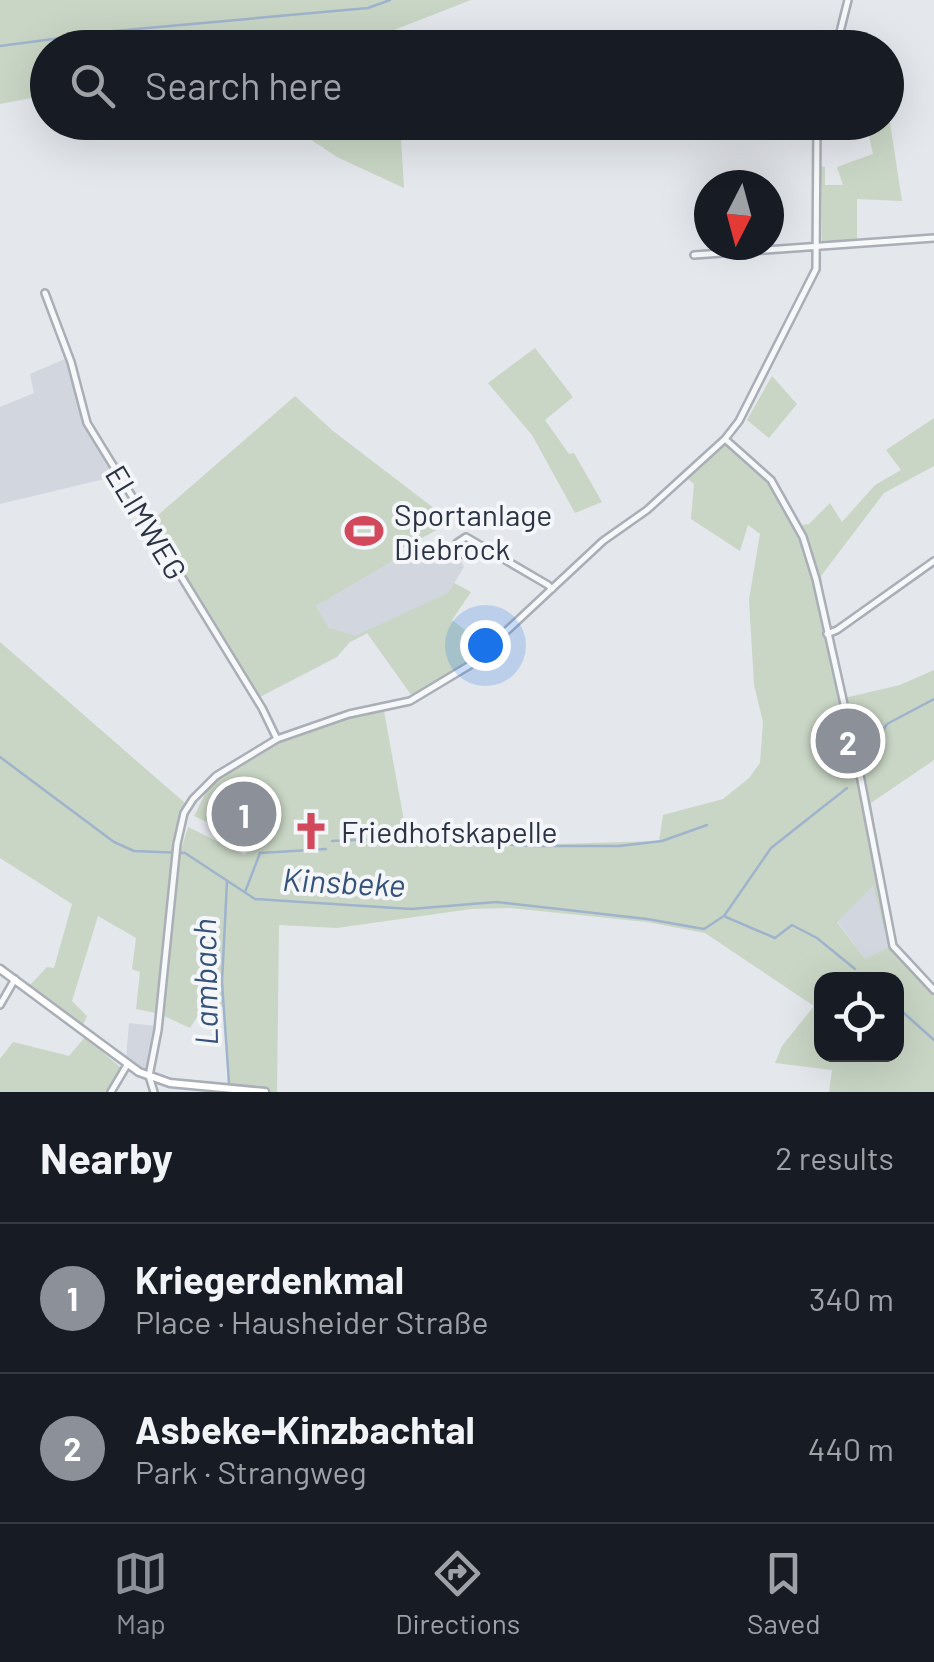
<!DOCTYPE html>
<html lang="en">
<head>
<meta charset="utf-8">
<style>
  :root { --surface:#171b24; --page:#20242c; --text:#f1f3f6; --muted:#9ea1a6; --line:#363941; --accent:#8c9099 }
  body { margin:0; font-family:Barlow,sans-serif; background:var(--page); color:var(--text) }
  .controls { position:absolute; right:30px; bottom:30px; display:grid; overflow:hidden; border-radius:20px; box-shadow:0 10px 40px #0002 }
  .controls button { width:90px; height:90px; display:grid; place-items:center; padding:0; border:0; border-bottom:2px solid var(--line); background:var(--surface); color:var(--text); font:50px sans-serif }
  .compass { position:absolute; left:694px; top:170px; width:90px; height:90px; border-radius:50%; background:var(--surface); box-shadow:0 10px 40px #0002; rotate:186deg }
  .you { position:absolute; left:485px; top:645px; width:35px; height:35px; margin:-25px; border:8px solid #fff; border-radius:50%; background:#1a73e8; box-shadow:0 0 0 15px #1a73e833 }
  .badge { display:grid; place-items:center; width:65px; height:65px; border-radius:50%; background:var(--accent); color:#fff; font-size:32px; font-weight:700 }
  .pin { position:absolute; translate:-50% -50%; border:5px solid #fff; box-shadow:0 2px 10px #0006 }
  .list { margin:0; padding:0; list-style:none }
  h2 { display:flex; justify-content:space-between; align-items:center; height:130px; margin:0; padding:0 40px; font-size:42px }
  h2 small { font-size:32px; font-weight:400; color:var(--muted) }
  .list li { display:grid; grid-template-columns:65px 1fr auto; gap:30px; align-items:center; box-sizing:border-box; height:150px; padding:0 40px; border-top:2px solid var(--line) }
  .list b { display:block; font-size:38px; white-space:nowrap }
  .list p { margin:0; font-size:32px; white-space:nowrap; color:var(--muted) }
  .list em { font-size:32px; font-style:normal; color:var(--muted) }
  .icon { flex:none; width:55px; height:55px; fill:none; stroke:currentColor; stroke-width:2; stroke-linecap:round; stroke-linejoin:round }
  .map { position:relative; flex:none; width:934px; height:1092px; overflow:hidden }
  .search { position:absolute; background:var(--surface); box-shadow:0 10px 40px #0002; left:30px; right:30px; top:30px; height:110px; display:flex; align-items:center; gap:25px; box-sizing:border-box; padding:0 35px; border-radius:55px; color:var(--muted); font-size:38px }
  .sheet { height:430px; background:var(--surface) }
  nav { display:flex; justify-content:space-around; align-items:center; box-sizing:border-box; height:140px; border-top:2px solid var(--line); background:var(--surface); font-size:28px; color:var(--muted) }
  nav a { display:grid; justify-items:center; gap:5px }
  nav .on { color:var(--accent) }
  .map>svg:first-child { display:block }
  .built { fill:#d2d6de }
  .green { fill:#c9d6c5; fill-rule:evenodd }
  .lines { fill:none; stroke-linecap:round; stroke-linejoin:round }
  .stream { stroke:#9fb4cc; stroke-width:2.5 }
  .street-casing { stroke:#a9aeb7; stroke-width:10 }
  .secondary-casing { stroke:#a9aeb7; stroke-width:11 }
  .street { stroke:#f7f8fa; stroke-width:5 }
  .secondary { stroke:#fff; stroke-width:6 }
  .labels { text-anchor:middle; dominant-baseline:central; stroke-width:8; stroke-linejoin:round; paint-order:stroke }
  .poi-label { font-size:30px; fill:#2b3445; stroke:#f4f6f9; text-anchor:start }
  .street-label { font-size:30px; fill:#2b3445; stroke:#f4f6f9 }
  .water-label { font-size:32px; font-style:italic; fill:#34527a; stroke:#f4f6f9 }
</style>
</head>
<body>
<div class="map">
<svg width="934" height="1092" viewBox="0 0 934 1092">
  <rect width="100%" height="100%" fill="#e4e7ec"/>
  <path class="built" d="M67,358L83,419L117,476L0,504V407L34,393L30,374Z
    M452,542L464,567L448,593L340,647L316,606L401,554L416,560Z
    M874,885L889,947L865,959L837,921Z
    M129,1023L156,1026L153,1052L146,1071L126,1059Z"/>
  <path class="green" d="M0,0H471L394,30L395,47L48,48L47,95L0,104Z
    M887,103L902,201L857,199V241L822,242L821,166L825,167V185H843L837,167L873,154L866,123L886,122Z
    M286,123H400L404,188L337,157Z
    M535,348L573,397L545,420L569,454L574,453L602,502L575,513L532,435L488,383Z
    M772,376L797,404L769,438L747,420Z
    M295,396L333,431L452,522L399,550L401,554L397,558L316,606L329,628L355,636L448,593L454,583L471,592L452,620L484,644L466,662L412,696L367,633L350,642L337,657L258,698L150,522Z
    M934,418V466L884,493L821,576L840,699L900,685L934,670V760L871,803L895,947L934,992V1092H829L832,1070L775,1063L782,1046L814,1006L705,933L647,922L510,908L471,909L337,928L279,925L277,1092H231L223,1007L203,1008L190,1028L164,1016L167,952L163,951L156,1013L136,1009L140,972L132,969L136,938L98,916L72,1001L87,1016L83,1025L30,985L47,967L54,968L72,904L0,858V642L185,803L180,810L174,853H180L188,827L245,855L251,844L194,816C199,807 203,796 209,788C239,746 335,717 384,711L407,837L558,844L659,841L663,815L723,799L749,778L760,763L763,722L754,685L749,600L760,534L748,525L740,551L691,519L694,484L686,477L725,441L770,483L803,536L806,535L801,525L809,524L830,503L842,522L875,485L901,470L886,450ZM873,886L889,947L865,959L837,922ZM822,979H896V1054H822Z
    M85,1037L127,1073L116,1092H0V1059L13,1042L69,1056Z"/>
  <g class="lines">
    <path class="stream" d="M0,46L114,31L368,8L390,0
      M0,757L114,842L134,851L185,853L255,899L411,909L496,902L647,919L704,929L724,916L771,848L847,788
      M860,765L887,724L934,699
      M332,841L394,838L536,846H619L662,841L707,825
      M227,881L222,982L229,1083
      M245,892L260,853L326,849
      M726,917L775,938L792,925L817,938L855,969
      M859,973L867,979
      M896,1006L934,1040"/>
    <g class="street-casing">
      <path id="street" d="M836,48L848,0
        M694,255L934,238
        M45,293L71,362L87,423L262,708L277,739
        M725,439L771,480L803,537L816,579L861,780L893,946L934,990
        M485,548L469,556L462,554L457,543L466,537L548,585L552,589
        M827,634L837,630L934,561
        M0,1005L15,979
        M111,1092L127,1065
        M154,1092L149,1076L158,1030L177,844L184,813L193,799L216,776L277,739L349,714L410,701L470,665L603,541L647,510L725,439L739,421L816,269L817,122"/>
    </g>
    <g class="secondary-casing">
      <path id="secondary" d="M0,969L139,1072L170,1083L265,1092"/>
    </g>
    <use href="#street" class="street"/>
    <use href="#secondary" class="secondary"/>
  </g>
  <defs>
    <g id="stadium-bare" transform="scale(3)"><path d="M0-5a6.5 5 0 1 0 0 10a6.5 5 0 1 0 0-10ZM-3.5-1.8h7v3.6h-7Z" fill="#d1495b" stroke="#f4f6f9" stroke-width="2.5" paint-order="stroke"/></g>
    <g id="church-bare" transform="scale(3)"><path d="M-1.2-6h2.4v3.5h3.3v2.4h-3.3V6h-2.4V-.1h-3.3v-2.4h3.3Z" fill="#d1495b" stroke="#f4f6f9" stroke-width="2.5" paint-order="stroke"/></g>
  </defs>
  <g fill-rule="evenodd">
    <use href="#stadium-bare" x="364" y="531"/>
    <use href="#church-bare" x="311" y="831"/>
  </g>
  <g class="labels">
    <g class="poi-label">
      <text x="394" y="514">Sportanlage<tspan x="394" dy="34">Diebrock</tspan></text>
      <text x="341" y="831">Friedhofskapelle</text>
    </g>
    <g class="street-label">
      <text transform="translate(147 522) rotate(59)">ELIMWEG</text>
    </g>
    <g class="water-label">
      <text transform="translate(344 881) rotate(3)">Kinsbeke</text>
      <text transform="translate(204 982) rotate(-91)">Lambach</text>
    </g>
  </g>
</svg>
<div class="controls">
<button><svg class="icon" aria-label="locate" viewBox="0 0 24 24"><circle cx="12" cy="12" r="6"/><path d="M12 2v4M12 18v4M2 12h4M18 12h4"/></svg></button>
</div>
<svg class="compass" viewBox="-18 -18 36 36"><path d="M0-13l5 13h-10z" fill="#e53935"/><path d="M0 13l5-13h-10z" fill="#9ea1a6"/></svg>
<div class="you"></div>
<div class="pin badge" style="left:244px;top:814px">1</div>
<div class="pin badge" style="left:848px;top:741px">2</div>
<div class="search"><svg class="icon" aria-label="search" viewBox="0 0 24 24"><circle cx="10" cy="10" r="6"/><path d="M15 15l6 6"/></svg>Search here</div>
</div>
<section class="sheet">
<h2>Nearby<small>2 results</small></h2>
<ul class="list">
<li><span class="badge">1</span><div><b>Kriegerdenkmal</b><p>Place · Hausheider Straße</p></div><em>340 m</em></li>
<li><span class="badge">2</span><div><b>Asbeke-Kinzbachtal</b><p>Park · Strangweg</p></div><em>440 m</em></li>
</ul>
</section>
<nav>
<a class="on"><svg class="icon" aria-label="map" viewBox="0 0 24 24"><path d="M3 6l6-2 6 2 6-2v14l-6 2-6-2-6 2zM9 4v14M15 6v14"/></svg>Map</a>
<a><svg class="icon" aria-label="directions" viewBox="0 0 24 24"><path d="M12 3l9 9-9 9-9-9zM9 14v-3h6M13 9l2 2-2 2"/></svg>Directions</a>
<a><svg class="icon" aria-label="saved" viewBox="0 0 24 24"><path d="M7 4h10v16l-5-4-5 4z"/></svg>Saved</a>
</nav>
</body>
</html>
